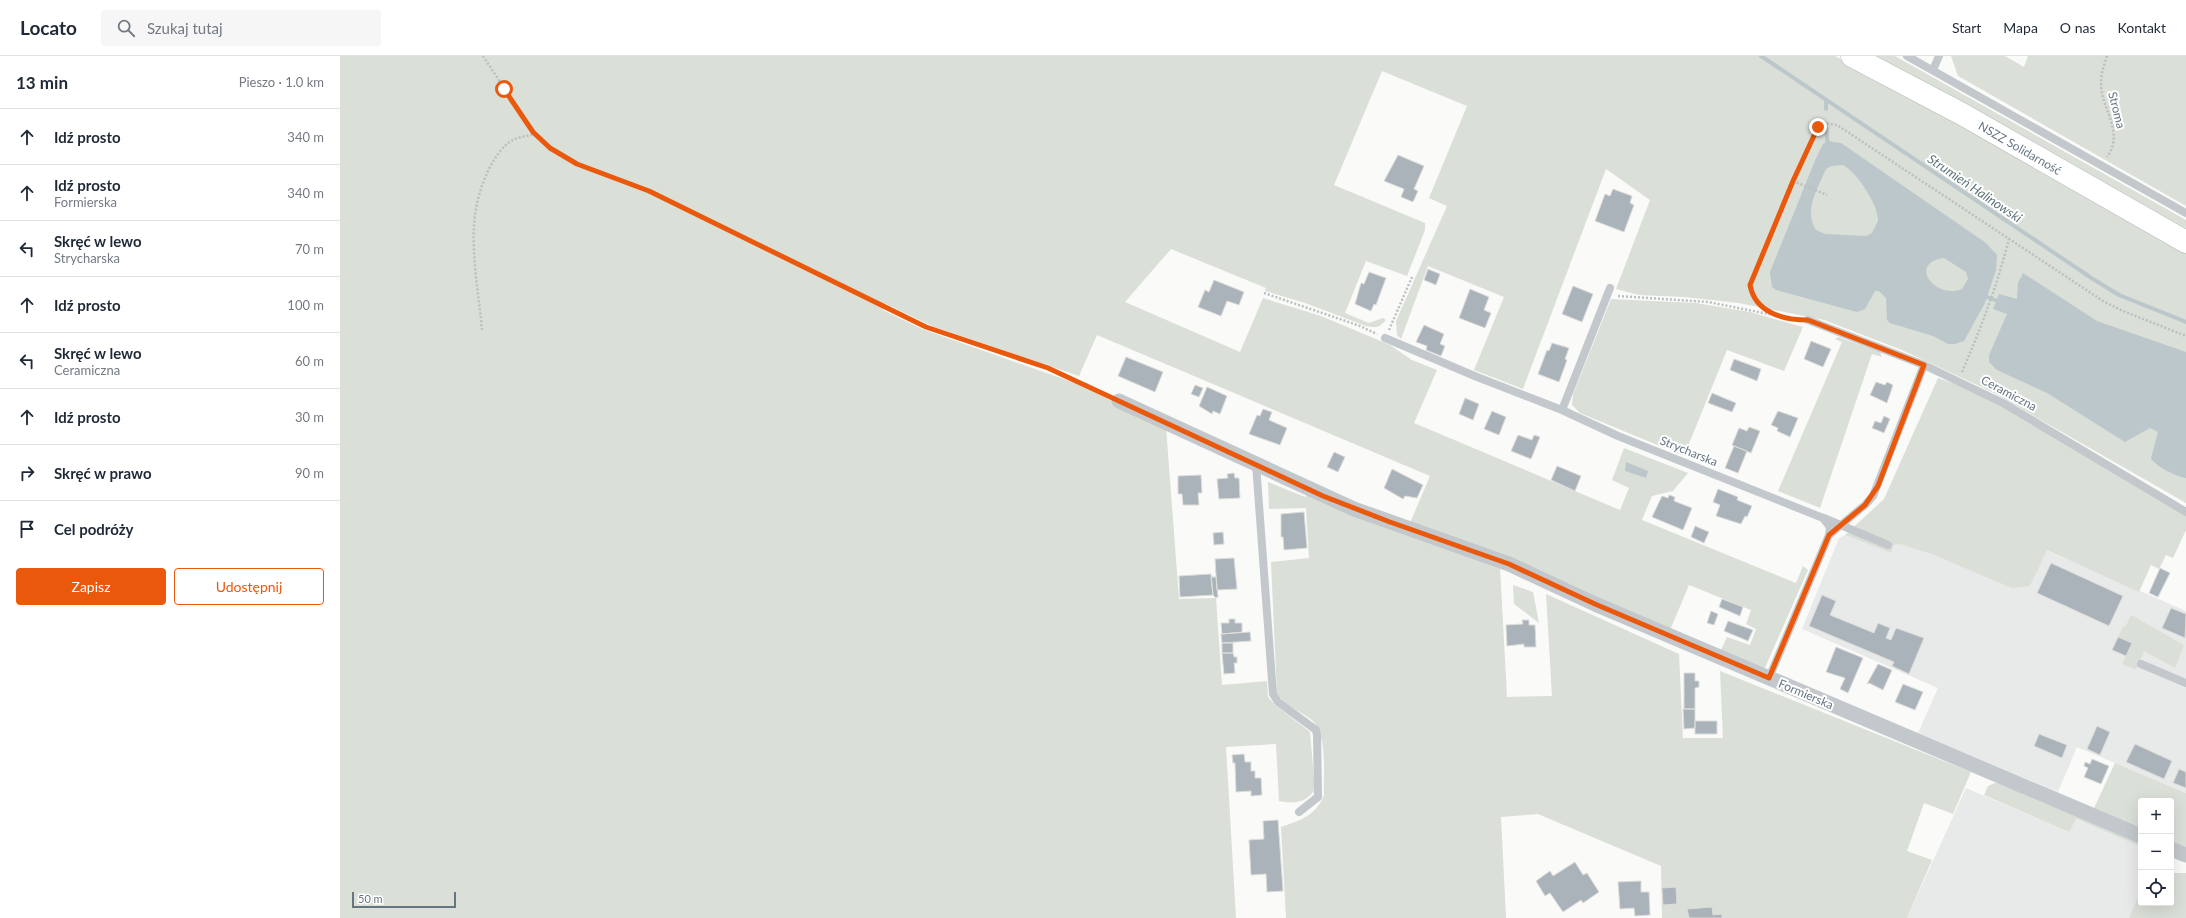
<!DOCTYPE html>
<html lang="pl">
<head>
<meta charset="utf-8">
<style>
  :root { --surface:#fff; --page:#f6f6f7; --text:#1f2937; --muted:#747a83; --line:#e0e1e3; --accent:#ea580c }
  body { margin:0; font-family:Lato,sans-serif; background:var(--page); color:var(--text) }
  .controls { position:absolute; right:12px; bottom:12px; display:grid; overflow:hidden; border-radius:4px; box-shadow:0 4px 16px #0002 }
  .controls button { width:36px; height:36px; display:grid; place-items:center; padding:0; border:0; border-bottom:1px solid var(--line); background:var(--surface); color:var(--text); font:20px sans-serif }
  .scale { position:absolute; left:12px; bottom:10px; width:104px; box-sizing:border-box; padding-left:4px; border:2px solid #657683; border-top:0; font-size:11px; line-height:14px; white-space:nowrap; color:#657683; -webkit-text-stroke:3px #fff; paint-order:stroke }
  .stop { position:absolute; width:12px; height:12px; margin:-9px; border:3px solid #ea580c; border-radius:50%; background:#fff }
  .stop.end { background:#ea580c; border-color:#fff; box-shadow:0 1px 4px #0008 }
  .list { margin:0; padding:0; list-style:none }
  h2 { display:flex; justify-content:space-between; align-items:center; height:52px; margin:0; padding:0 16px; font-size:17px }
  h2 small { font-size:13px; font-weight:400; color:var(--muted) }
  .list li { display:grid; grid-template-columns:26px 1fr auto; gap:12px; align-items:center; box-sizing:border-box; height:56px; padding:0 16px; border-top:1px solid var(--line) }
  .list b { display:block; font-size:15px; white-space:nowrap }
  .list p { margin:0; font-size:13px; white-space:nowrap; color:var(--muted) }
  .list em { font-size:13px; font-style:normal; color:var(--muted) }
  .actions { display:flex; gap:8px; padding:12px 16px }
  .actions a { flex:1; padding:9px 0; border:1px solid var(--accent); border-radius:4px; text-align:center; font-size:14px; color:var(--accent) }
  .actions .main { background:var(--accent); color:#fff }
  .icon { flex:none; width:22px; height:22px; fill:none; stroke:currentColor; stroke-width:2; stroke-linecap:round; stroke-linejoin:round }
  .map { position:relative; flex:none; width:1846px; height:862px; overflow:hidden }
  header { display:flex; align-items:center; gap:24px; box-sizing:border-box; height:56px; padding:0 20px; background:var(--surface); border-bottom:1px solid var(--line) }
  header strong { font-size:19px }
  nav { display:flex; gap:22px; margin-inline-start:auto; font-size:14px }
  .search { width:280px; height:36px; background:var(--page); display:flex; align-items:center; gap:10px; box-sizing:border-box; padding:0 14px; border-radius:4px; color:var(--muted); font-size:15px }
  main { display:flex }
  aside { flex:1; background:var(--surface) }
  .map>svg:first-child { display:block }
  .built { fill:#e8e9e9 }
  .green { fill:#dadfd7 }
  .water { fill:#bbc7cb; fill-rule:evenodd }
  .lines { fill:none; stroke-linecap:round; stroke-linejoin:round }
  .stream { stroke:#bbc7cb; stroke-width:4 }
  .building { fill:#aab3b9; stroke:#dcdcda }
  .primary-casing { stroke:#b5babe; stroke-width:23 }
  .path { stroke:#bbbfc2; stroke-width:2.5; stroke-dasharray:2 2; stroke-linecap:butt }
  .lane { stroke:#c3c8cc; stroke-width:8 }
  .street { stroke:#c3c8cc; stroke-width:15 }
  .primary { stroke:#fff; stroke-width:22 }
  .route { stroke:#ea580c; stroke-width:5 }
  .labels { text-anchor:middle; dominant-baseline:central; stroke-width:4; stroke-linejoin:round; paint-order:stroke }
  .street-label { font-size:12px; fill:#657683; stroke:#fff }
  .water-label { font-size:13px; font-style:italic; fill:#60757c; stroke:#fff }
</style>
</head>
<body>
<header>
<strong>Locato</strong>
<div class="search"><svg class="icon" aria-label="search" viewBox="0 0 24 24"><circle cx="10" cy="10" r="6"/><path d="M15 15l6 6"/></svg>Szukaj tutaj</div>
<nav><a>Start</a><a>Mapa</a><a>O nas</a><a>Kontakt</a></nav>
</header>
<main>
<aside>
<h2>13 min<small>Pieszo · 1.0 km</small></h2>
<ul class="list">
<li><svg class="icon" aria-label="ahead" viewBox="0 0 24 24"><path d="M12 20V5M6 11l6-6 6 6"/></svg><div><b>Idź prosto</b></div><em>340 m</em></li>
<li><svg class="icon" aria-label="ahead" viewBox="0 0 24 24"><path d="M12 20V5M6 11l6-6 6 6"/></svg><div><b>Idź prosto</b><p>Formierska</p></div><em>340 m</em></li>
<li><svg class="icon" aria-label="left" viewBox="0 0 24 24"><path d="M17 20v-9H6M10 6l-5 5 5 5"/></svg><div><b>Skręć w lewo</b><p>Strycharska</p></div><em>70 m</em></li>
<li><svg class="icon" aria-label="ahead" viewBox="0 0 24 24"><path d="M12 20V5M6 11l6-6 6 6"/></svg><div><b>Idź prosto</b></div><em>100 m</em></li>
<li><svg class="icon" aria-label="left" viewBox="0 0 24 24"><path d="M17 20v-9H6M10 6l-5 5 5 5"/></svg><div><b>Skręć w lewo</b><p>Ceramiczna</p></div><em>60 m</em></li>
<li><svg class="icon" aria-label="ahead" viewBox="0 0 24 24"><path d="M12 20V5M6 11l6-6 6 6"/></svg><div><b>Idź prosto</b></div><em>30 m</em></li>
<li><svg class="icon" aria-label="right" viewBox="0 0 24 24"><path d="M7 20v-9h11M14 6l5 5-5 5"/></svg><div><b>Skręć w prawo</b></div><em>90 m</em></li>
<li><svg class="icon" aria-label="arrive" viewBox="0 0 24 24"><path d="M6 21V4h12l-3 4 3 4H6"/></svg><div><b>Cel podróży</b></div></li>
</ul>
<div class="actions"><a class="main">Zapisz</a><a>Udostępnij</a></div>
</aside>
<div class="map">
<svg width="1846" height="862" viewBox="0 0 1846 862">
  <rect width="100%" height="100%" fill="#fafaf8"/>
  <path class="built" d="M1505,479L1551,497L1554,489L1560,488L1690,530L1706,494L1846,555V737L1737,691L1718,736L1578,677L1598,632L1462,573L1499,482Z
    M1626,732L1729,776L1735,763L1801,791V833L1789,862H1567Z"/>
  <path class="green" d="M0,0H1495L1846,194V447L1652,336L1562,294L1484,264L1399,247L1344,241L1299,239L1276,233L1310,144L1266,113L1183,333L1134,314L1164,241L1088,210L1061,283L1057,279L1056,265L1107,150L1089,142L1127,50L1042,15L994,129L1085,167V174L1067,220L1026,205L1005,257L1029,267L1043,262L1046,264C1039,272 1036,272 1026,270L965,247L925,235L926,232L831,193L785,246L900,296L923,242L981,260L1050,289L1072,304L1097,314L1074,367L1280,454L1289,432L1272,424L1284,392L1348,417L1333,435L1312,440L1302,464L1456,527L1463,510L1468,514L1424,614L1380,596L1387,581L1410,589L1416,573L1406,568L1411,554L1349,529L1330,574L1070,467L1090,420L757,279L739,320L592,270L546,248L543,254L582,273L735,327L826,371L839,543L876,542L882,629L927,625L928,641L935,649L970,676L975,733C967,747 953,748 939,745L936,688L886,691L896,862H0Z
    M1527,0H1555L1846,164V177Z
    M1611,0H1665L1684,11L1688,0H1846V150L1618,20Z
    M1271,243L1356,247L1410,256L1463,271L1444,315L1387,294L1344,400L1240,357L1232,349L1233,338Z
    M1498,281L1540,296L1542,301L1532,298L1480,452L1438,435L1502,286L1495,283Z
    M1598,322L1624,331L1663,351L1846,460V474L1833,502L1826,499L1819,513L1811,509L1799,536L1707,494L1690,530L1672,532L1594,499L1560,488L1554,489L1551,497L1505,479L1544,443Z
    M928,426L965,441L968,438L1160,511L1167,641L1212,640L1206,538L1339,598L1343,682H1383L1380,615L1631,716L1613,758L1584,747L1567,795L1592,804L1567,862H1322L1321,810L1198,758L1161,761L1166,862H946L941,771C959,765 977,759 984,739C983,718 988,679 972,664C960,655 946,650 937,638L931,506L969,502L966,452L929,453Z
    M1173,529L1193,536L1199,567L1174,548Z
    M1791,559L1844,589L1835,612L1804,595L1796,614L1782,608L1792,587L1778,581L1783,571L1786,570Z
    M1775,707L1846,737V791L1831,785V745H1801V772L1754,752Z
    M1655,727L1663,728L1801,786V791L1736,763L1729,776L1644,739L1648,730Z
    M1831,817H1846V862H1789L1801,833V847H1831Z"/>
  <path class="water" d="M1487,85L1501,87L1646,187L1657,199L1656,214L1645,247L1624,285L1615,288H1608L1593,280L1550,267L1547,264L1546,242L1539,235H1535L1525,253L1517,256L1436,234L1432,231L1430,216L1476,102L1483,88ZM1503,109C1517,116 1539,150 1538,165L1532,177L1526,180L1485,178L1476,174C1463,154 1478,132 1486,113L1491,110ZM1604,202L1626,216L1628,223L1622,233C1595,244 1567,207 1604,202Z
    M1683,217L1757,265L1846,296V422C1837,421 1816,411 1811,402L1818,376L1810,372L1785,386L1707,337L1657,314L1649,306V299L1667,258L1653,253L1659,238L1677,243L1678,227Z
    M1286,406L1308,415L1306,422L1285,415Z"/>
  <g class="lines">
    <path class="stream" d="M1421,0L1753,223L1779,239L1846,266
      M1486,44V53
      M1486,72L1488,90
      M1644,238L1647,241L1660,246"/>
  </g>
  <path class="building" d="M1058,99L1084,110L1074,133L1078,135L1073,146L1061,141L1064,133L1044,125Z
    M1273,133L1292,140L1290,147L1294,149L1284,176L1255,165L1265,138L1270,140Z
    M1088,213L1100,218L1096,229L1084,224Z
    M1029,216L1046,222L1036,249L1034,248L1031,255L1015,248L1021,227L1024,228Z
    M874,224L904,236L899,249L887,245L881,260L858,251L865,234L869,236Z
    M1233,230L1253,238L1242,266L1222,258Z
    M1130,233L1149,241L1144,254L1151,257L1145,272L1119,262Z
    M1084,269L1104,278L1100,288L1105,290L1101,300L1086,294L1087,290L1076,286Z
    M1471,285L1491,293L1483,311L1464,303Z
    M1212,287L1229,292L1225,303L1227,304L1219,326L1198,318L1207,294L1209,295Z
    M786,301L823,316L815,336L778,320Z
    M1394,303L1421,313L1417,325L1390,314Z
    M1536,326L1545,329L1547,326L1553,329L1547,347L1530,339Z
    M855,329L863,332L859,341L851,338Z
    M867,331L887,340L880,358L873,355L872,358L859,350Z
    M1372,337L1396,347L1392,356L1368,347Z
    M1125,342L1139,348L1133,364L1119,358Z
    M923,353L932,356L929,364L947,372L940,389L909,378L917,359L920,360Z
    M1152,355L1166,361L1159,379L1144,373Z
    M1438,355L1458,362L1450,381L1437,375L1438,372L1431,369Z
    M1544,360L1550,363L1544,377L1532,372L1535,365L1541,367Z
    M1409,371L1420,375L1411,397L1392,389L1399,372L1407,375Z
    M1178,379L1192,384L1194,379L1200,381L1191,403L1171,395Z
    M1394,390L1407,395L1398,417L1385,412Z
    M994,396L1005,401L998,416L987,411Z
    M1217,410L1241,420L1235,435L1211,424Z
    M1052,413L1083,429L1077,442L1065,440L1063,443L1044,432Z
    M894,417L895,422H899L900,442L879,443L877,423L888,422L887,418Z
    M861,419L862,437H858L859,449H843L842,438H838V420Z
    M1378,433L1398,441L1397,444L1412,450L1407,461L1405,460L1401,468L1376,460L1380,449L1373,446Z
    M1329,439L1335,441L1334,445L1352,452L1343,474L1312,461L1322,440L1328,442Z
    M964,456L967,492L944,494L943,481H941V458Z
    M1355,470L1369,476L1364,487L1351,481Z
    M883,476L884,488L874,489L873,477Z
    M894,502L897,533L877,534L875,503Z
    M1711,507L1783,540L1769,570L1697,537Z
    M1820,512L1830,517L1818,541L1809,537Z
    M871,518L873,539L840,541L839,520Z
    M871,521H876L878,541L876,542L873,539Z
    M1482,539L1496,545L1490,559L1534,577L1538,567L1550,572L1546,582L1551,584L1556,572L1584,582L1569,618L1552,610L1554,606L1469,570Z
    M1382,543L1403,551L1400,560L1379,551Z
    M1831,552L1846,558L1845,582L1822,572Z
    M1371,555L1378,558L1374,569L1367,567Z
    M889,563H895V567H902V576L882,578L881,567H889Z
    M1182,564H1189V569H1195L1196,591H1184V588L1167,590L1166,569L1183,568Z
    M1388,565L1413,574L1408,585L1384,575Z
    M910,576L911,585L882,587L881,578Z
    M1778,581L1792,587L1786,600L1772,594Z
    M882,587H893V597H882Z
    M1496,591L1523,602L1508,637L1500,633L1505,622L1486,616Z
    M882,597H893L894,601H897V607H894L895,617L884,618Z
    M1538,608L1552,614L1543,634L1529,627L1527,628Z
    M1344,617H1355V625H1359V631L1355,632V653H1344Z
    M1563,628L1583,636L1575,654L1555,646Z
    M1343,653H1355V672L1344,673Z
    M1355,665H1377V678H1355Z
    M1757,670L1770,676L1760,699L1747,693Z
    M1699,678L1727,689L1722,702L1694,690Z
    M1795,688L1832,705L1824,723L1786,706Z
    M904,698L905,706H911V715H915V722H921L922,739L911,740V735L896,736L895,707H893L892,699Z
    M1752,703L1769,710L1761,728L1744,721L1748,712L1744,710L1745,706L1750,708Z
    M1839,713L1846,716V732L1833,727Z
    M938,764L943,835L927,836L926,818L911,819L909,784L924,783L923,765Z
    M1235,806L1243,819L1247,817L1259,836L1243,847L1241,844L1223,856L1210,837L1205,840L1196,825L1210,815L1213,820Z
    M1301,825V836H1309L1310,859L1295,860L1294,852L1280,853L1278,826Z
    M1336,831L1337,848L1323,849L1322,832Z
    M1372,851L1373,859L1382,858V862H1349L1347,853Z"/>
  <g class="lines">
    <g class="primary-casing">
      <path id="primary" d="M1512,0L1622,58L1846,186"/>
    </g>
    <path class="path" d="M143,0L193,76L210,92L237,108L309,135L586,271L708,312L768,340
      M1767,0C1764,9 1761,18 1761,27C1761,53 1785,76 1767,101
      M1453,125L1487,139
      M924,237L1020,270L1037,278
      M1278,240L1368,246L1459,264
      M1433,258L1415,243L1411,229L1453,125L1478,71L1483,67L1497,69L1763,245L1783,255L1846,280
      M142,274C139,240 132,204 134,170C135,144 147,106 167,88C175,81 186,80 196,78
      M1049,274L1072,221
      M1622,316C1641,272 1657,230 1669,183"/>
    <path class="lane" d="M1567,0L1846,157
      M1593,14L1599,0
      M1468,264L1584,309L1663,347L1846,456
      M1045,282L1137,321L1222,354L1278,380L1483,462L1490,471L1489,479L1429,622
      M1222,354L1270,232
      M916,408L933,638L938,646L976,674L977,679L978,741L959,756
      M1484,462L1548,489
      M1489,479L1525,449L1533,440L1584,309
      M1801,608L1846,627"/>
    <path class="street" d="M779,345L1014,453L1169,508L1255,548L1801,780
      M1831,793L1846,799"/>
    <use href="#primary" class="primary"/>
  </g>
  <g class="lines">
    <path class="route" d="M164,33L193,76L210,92L237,108L309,135L586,271L708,312L983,440L1050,466L1169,508L1255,548L1429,622L1489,479L1525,449L1538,430L1584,309L1468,264C1444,264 1415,257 1410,229L1453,125L1478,71"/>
  </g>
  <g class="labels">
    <g class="street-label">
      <text transform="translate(1777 54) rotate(76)">Stroma</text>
      <text transform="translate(1680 92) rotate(30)">NSZZ Solidarność</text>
      <text transform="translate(1669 337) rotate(28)">Ceramiczna</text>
      <text transform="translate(1349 395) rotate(22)">Strycharska</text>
      <text transform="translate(1466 638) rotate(23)">Formierska</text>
    </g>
    <g class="water-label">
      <text transform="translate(1635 132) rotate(34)">Strumień Halinowski</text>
    </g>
  </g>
</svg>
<div class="controls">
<button>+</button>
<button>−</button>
<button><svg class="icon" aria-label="locate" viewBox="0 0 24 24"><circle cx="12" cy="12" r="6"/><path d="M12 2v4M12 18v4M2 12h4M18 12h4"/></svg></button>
</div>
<div class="scale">50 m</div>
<div class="stop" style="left:164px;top:33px"></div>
<div class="stop end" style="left:1478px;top:71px"></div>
</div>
</main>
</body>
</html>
